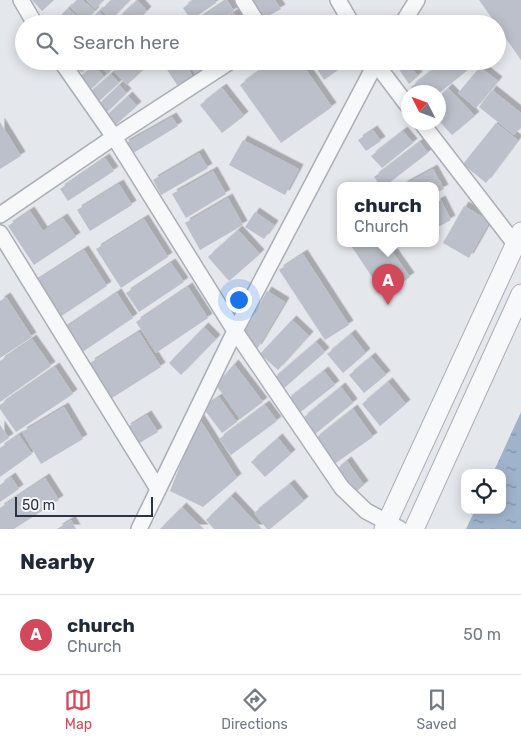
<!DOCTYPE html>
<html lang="en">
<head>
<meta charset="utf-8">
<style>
  :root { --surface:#fff; --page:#f6f6f7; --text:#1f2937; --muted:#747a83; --line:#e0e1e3; --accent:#d1495b }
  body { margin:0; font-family:Rubik,sans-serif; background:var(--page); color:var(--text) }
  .controls { position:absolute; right:15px; bottom:15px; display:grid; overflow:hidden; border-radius:10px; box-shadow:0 2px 12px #0003 }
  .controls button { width:45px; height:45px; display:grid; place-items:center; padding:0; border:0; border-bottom:1px solid var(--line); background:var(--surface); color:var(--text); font:25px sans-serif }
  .compass { position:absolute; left:401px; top:85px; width:45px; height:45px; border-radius:50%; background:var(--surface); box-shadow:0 2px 12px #0003; rotate:312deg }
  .scale { position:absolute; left:15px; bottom:12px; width:138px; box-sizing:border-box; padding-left:5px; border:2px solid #2b3445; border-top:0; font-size:14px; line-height:18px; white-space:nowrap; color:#2b3445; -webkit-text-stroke:4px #f4f6f9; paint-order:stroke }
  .you { position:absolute; left:238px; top:299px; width:18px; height:18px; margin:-12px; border:4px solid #fff; border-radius:50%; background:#1a73e8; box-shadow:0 0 0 8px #1a73e833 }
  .badge { display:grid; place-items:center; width:32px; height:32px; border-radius:50%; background:var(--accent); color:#fff; font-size:16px; font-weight:700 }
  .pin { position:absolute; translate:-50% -41px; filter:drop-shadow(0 1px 2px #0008) }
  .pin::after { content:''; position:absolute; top:26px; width:18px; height:15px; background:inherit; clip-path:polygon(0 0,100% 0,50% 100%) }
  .popup { position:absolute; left:337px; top:182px; width:102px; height:65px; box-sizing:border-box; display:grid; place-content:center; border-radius:10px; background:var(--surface); filter:drop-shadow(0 1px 4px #0005); font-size:16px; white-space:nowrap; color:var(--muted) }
  .popup b { font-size:19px; color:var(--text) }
  .popup::after { content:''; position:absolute; left:50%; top:100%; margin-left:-10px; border:10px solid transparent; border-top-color:var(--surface) }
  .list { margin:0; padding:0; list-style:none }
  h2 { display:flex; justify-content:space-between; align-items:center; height:65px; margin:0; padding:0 20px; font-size:21px }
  h2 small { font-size:16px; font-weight:400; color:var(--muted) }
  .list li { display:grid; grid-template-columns:32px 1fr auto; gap:15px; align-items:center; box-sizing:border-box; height:80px; padding:0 20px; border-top:1px solid var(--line) }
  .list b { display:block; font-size:19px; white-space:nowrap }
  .list p { margin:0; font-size:16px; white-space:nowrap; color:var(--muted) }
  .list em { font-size:16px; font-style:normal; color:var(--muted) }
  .icon { flex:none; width:28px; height:28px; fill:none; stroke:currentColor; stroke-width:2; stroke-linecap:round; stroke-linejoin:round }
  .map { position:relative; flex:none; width:521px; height:529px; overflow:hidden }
  .search { position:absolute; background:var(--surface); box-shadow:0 2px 12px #0003; left:15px; right:15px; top:15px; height:55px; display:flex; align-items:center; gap:12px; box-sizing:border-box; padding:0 18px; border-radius:28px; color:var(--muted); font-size:19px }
  .sheet { height:145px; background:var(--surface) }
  nav { display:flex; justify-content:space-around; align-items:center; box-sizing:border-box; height:70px; border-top:1px solid var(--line); background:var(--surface); font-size:14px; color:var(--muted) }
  nav a { display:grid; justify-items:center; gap:2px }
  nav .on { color:var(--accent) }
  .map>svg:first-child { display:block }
  .water { fill:url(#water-ripples) }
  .building { fill:#bbc0ca; filter:url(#shadow) }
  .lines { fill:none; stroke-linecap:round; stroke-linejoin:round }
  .minor-casing { stroke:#a9aeb7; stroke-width:18 }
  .tertiary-casing { stroke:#a9aeb7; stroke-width:21 }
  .minor { stroke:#f7f8fa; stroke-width:15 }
  .tertiary { stroke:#f7f8fa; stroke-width:19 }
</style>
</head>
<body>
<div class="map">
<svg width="521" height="529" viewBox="0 0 521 529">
  <defs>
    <pattern id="water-ripples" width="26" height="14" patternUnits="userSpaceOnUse" patternTransform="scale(1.25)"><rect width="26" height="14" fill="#9fb4cc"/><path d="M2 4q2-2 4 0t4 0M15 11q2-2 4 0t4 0" fill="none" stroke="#8293a7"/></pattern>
    <filter id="shadow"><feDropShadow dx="4.5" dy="-4.5" stdDeviation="0" flood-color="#0004"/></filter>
  </defs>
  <rect width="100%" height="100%" fill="#e4e7ec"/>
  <path class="water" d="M521,412V529H466L475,510H502V473H493Z"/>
  <path class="building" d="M32,0H54L42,11Z
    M77,0H83L95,11L85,21L70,7Z
    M86,0H104L95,9Z
    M111,0L121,9L111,20L101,10Z
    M112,0H130L122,9Z
    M137,0L147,11L139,19L129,8Z
    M194,0H214L216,3L191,20L183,8Z
    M227,0L234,11L214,24H195L194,22Z
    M252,0H275L281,9L261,20Z
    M479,0H521V60L497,26V24H496Z
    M68,8L83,22L81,24H53Z
    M128,8L140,20L136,24H113Z
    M99,11L109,21L106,24H90L88,22Z
    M234,13L241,24H217Z
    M76,61H93L82,73L73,64Z
    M97,61H120L108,74L96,62Z
    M125,61H132L142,71L127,85L114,72Z
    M176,61H183L194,78L179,88L166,68Z
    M187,61H220L198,78Z
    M273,61H300L332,107L281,143L240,85Z
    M328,61H351L324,80L317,69Z
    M402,61H406L418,76L409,84L396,65Z
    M444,61H479L438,94V92H415L411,87Z
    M94,65L104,77L88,92L77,80Z
    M480,67L498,81L476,108L458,93Z
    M111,74L119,83L96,104L87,95Z
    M119,85L127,93L104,115L96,107Z
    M222,88L244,116L222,133L200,105Z
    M448,88L475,116L452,135L438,120V98Z
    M492,90L521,113V126L514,135L479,107Z
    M128,96L137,106L112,128L104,118Z
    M172,117L178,126L130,155L124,144Z
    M0,122L21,156L0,169Z
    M496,123L518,140L486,183L463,164Z
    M373,130L381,141L366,151L358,140Z
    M403,131L413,143L382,168L371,156Z
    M243,140L299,169L285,195L229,165Z
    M420,142L428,153L385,186H381L374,177Z
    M199,153L208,168L161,195L153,180Z
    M105,158L114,171L68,201L60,189Z
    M433,169L444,189L436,193V186H402Z
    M213,171L226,194L186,218L172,194Z
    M119,184L132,205L90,231L77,210Z
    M228,198L243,225L200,250L185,223Z
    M441,200L451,220L436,228V203Z
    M464,206L490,221L469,258L443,243Z
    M30,211L43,231L63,218L76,237L34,265L8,226Z
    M255,212L274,225L264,239L245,227Z
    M144,219L168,257L121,288L96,249Z
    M238,230L260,254L229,281L208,257Z
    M350,244H387L410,277L384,295Z
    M84,250L107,286L57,319L33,283Z
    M303,254L349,325L325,340L279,270Z
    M171,263L184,282L139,312L126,293Z
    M188,287L208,318L156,353L136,322Z
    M267,291L285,302L257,349L242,336Z
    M117,293L133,318L78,355L62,330Z
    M6,297L32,337L0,358V301Z
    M292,320L309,336L278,370L260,354Z
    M204,327L216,339L181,375L169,363Z
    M139,332L161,367L112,398L90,363Z
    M351,334L366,353L343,373L327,354Z
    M32,339L51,366L0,402V361Z
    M316,342L325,352L282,390L273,379Z
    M371,357L386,375L364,393L349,375Z
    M234,364L263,402L240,419L216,385Z
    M55,367L73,394L16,432L0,409V405Z
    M324,371L335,385L298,414L287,400Z
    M388,382L406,404L380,426L362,404Z
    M341,387L353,403L314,435L303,418Z
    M219,397L237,422L222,433L203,408Z
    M265,405L277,421L231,455L219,439Z
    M64,407L83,439L41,464L22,432Z
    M353,409L373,437L333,465L315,439Z
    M147,415L158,432L136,445L126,428Z
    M199,418L237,478L203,507L170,491Z
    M0,425L9,438L0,444Z
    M19,435L32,454L0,477V448Z
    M278,438L291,454L265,477L251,462Z
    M347,461L364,485L353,494L336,470Z
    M11,477L19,489L0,502V485Z
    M45,478L59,500L14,529H0V508Z
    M290,484L304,501L270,529H267L254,513Z
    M231,496L262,529H214L206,520Z
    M182,507L204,529H160Z
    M71,520L76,529H57Z"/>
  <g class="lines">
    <g class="minor-casing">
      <path id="minor" d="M21,0L35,24
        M243,0L258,24
        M338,0L352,24
        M402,24L417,0
        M61,61L114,137L235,331L342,488L366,511L400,529
        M374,61L408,106
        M421,122L515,244
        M0,215L114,137L231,61
        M0,233L158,489
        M139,529L235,331L377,61"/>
    </g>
    <g class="tertiary-casing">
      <path id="tertiary" d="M384,529L521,232
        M414,529L521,294"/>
    </g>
    <use href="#minor" class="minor"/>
    <use href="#tertiary" class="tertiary"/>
  </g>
</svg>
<div class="controls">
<button><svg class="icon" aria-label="locate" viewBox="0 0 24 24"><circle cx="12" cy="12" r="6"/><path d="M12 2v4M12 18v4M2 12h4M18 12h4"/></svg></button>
</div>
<svg class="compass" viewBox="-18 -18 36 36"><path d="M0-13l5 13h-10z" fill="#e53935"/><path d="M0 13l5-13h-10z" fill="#747a83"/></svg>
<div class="scale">50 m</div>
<div class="you"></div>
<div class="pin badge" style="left:388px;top:305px">A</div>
<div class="popup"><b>church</b>Church</div>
<div class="search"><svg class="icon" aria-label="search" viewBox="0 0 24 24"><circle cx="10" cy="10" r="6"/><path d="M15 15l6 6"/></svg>Search here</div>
</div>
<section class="sheet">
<h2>Nearby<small></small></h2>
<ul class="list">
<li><span class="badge">A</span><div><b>church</b><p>Church</p></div><em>50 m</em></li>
</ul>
</section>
<nav>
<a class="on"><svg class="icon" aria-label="map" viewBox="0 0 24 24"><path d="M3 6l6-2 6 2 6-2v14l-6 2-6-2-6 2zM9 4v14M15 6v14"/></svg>Map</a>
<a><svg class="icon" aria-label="directions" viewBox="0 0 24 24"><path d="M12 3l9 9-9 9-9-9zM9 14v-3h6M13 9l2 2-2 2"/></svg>Directions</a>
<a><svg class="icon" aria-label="saved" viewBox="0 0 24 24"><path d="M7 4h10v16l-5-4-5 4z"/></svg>Saved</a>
</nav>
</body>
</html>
